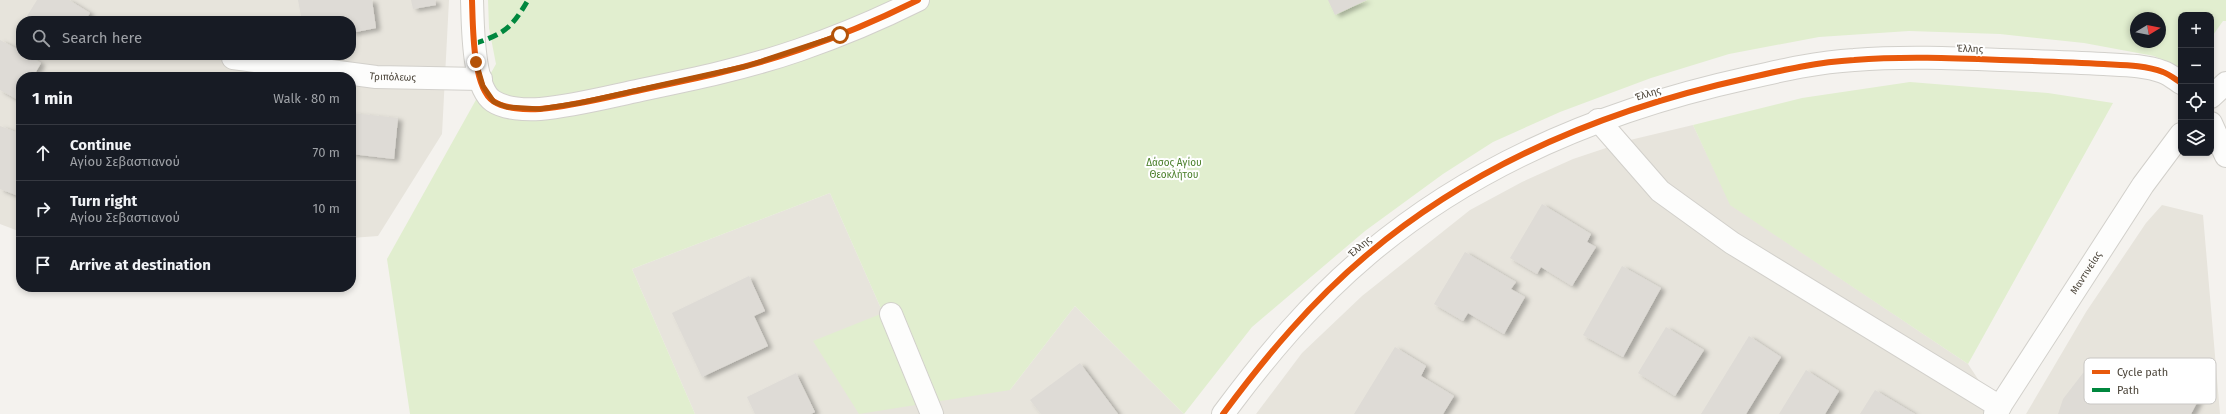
<!DOCTYPE html>
<html lang="en">
<head>
<meta charset="utf-8">
<style>
  :root { --surface:#171b24; --page:#20242c; --text:#f1f3f6; --muted:#9ea1a6; --line:#363941 }
  body { margin:0; font-family:"Fira Sans",sans-serif; background:var(--page); color:var(--text) }
  .controls { position:absolute; right:12px; top:12px; display:grid; overflow:hidden; border-radius:8px; box-shadow:0 2px 6px #0003 }
  .controls button { width:36px; height:36px; display:grid; place-items:center; padding:0; border:0; border-bottom:1px solid var(--line); background:var(--surface); color:var(--text); font:20px sans-serif }
  .compass { position:absolute; left:2130px; top:12px; width:36px; height:36px; border-radius:50%; background:var(--surface); box-shadow:0 2px 6px #0003; rotate:80deg }
  .stop { position:absolute; width:12px; height:12px; margin:-9px; border:3px solid #b45309; border-radius:50%; background:#fff }
  .stop.end { background:#b45309; border-color:#fff; box-shadow:0 1px 4px #0008 }
  .list { margin:0; padding:0; list-style:none }
  h2 { display:flex; justify-content:space-between; align-items:center; height:52px; margin:0; padding:0 16px; font-size:17px }
  h2 small { font-size:13px; font-weight:400; color:var(--muted) }
  .list li { display:grid; grid-template-columns:26px 1fr auto; gap:12px; align-items:center; box-sizing:border-box; height:56px; padding:0 16px; border-top:1px solid var(--line) }
  .list b { display:block; font-size:15px; white-space:nowrap }
  .list p { margin:0; font-size:13px; white-space:nowrap; color:var(--muted) }
  .list em { font-size:13px; font-style:normal; color:var(--muted) }
  .icon { flex:none; width:22px; height:22px; fill:none; stroke:currentColor; stroke-width:2; stroke-linecap:round; stroke-linejoin:round }
  .map { position:relative; flex:none; width:2226px; height:414px; overflow:hidden }
  .search { position:absolute; background:var(--surface); box-shadow:0 2px 6px #0003; left:16px; top:16px; width:340px; height:44px; display:flex; align-items:center; gap:10px; box-sizing:border-box; padding:0 14px; border-radius:16px; color:var(--muted); font-size:15px }
  .panel { position:absolute; background:var(--surface); box-shadow:0 2px 6px #0003; left:16px; top:72px; width:340px; height:220px; border-radius:16px }
  .map>svg:first-child { display:block }
  .residential { fill:#e7e4dc; fill-rule:evenodd }
  .green { fill:#e1eecf; fill-rule:evenodd }
  .building { fill:#dedbd6; filter:url(#shadow) }
  .lines { fill:none; stroke-linecap:round; stroke-linejoin:round }
  .minor-casing { stroke:#d2d0cb; stroke-width:24 }
  .tertiary-casing { stroke:#d2d0cb; stroke-width:24 }
  .minor { stroke:#fdfdfc; stroke-width:22 }
  .tertiary { stroke:#fdfdfc; stroke-width:22 }
  .quiet { stroke:#00873e; stroke-width:5; stroke-dasharray:10 5; stroke-linecap:butt }
  .cycleway-casing { stroke:#fff; stroke-width:8 }
  .cycleway { stroke:#e8590c; stroke-width:6 }
  .route { stroke:#b45309; stroke-width:5 }
  .labels { text-anchor:middle; dominant-baseline:central; stroke-width:4; stroke-linejoin:round; paint-order:stroke }
  .street-label { font-size:10px; fill:#4b4439; stroke:#fff }
  .park-label { font-size:10px; fill:#4a7f2a; stroke:#fff }
  .key { fill:#fff; stroke:#c9c7c4; stroke-width:1 }
  .key-label { font-size:11px; fill:#4b4439 }
</style>
</head>
<body>
<div class="map">
<svg width="2226" height="414" viewBox="0 0 2226 414">
  <defs>
    <filter id="shadow"><feDropShadow dx="4.5" dy="2.5" stdDeviation="2" flood-color="#0004"/></filter>
  </defs>
  <rect width="100%" height="100%" fill="#f4f2ee"/>
  <path class="residential" d="M0,0H449L442,134L378,236L351,238V77H21V232L0,224ZM21,21H351V55H21Z
    M1693,125L1731,205L1968,364L2001,414H1256L1302,353L1362,296L1470,210L1522,182L1573,159L1630,140Z
    M830,193L883,313L1010,390L1075,306L1184,414H695L632,269Z
    M2162,205L2203,215L2220,414H2026L2086,312L2146,223Z"/>
  <path class="green" d="M488,0H2226V21H2223L2211,38V15H2181V68L2154,56L2084,43L2000,34L1909,31L1819,37L1729,54L1651,78L1560,112L1493,142L1443,174L1365,231L1252,327L1184,414L1075,306L1010,390L859,414L813,341L883,313L830,193L632,269L695,414H410L387,259L496,64L489,28ZM2136,18H2160V42H2136Z
    M1910,82L2048,93L2113,103L1968,364L1730,205L1693,125L1802,98Z"/>
  <path class="building" d="M37,0H69L90,13L85,21H24Z
    M298,0H372L376,28L351,33V21H302Z
    M411,0H435L436,5L413,9Z
    M1328,0H1367L1335,15Z
    M0,40L21,51V55H27L41,63L33,77H21L20,101L0,90Z
    M351,113L398,118L394,159L351,154Z
    M0,126L21,134V197L0,189Z
    M1542,204L1591,234L1587,242L1596,247L1572,286L1541,267L1537,274L1510,258Z
    M1465,252L1516,282L1511,289L1525,297L1504,334L1468,313L1463,321L1434,304Z
    M1622,266L1661,288L1623,357L1583,335Z
    M749,276L765,311L754,316L768,346L702,377L672,313Z
    M1666,327L1704,350L1675,396L1638,373Z
    M1749,336L1781,357L1746,414H1701Z
    M1395,347L1426,366L1421,376L1454,396L1443,414H1354Z
    M1080,363L1118,414H1041L1030,400Z
    M2092,369L2105,372L2157,403L2177,374L2202,393L2191,414H2058L2063,399L2083,373Z
    M1806,370L1839,391L1825,414H1779Z
    M796,373L815,412L811,414H755L747,397Z
    M1875,390L1915,414H1860Z"/>
  <g class="lines">
    <g class="minor-casing">
      <g id="minor">
        <path id="s1" d="M233,58L376,77L481,79"/>
        <path d="M2211,97L2226,83"/>
        <path d="M1598,120L1660,191L1732,243L2000,407"/>
        <path d="M2211,123L2226,156"/>
        <path d="M891,314L932,414"/>
        <path d="M1223,414C1266,356 1312,301 1368,254C1476,163 1611,108 1748,78C1783,70 1818,62 1854,60C1903,56 1952,58 2001,60C2035,61 2069,62 2104,64C2122,65 2145,65 2163,72C2169,74 2175,79 2181,83"/>
        <path id="s2" d="M1995,414L2143,185L2181,134"/>
      </g>
    </g>
    <g class="tertiary-casing">
      <path id="tertiary" d="M472,0C473,23 472,87 493,101C505,109 526,110 540,109C574,106 608,97 641,90C694,79 747,68 799,50C840,36 880,19 918,0"/>
    </g>
    <use href="#minor" class="minor"/>
    <use href="#tertiary" class="tertiary"/>
    <path class="quiet" d="M474,44C505,33 511,29 528,0"/>
    <g class="cycleway-casing">
      <path id="cycleway" d="M472,0C473,23 472,87 493,101C505,109 526,110 540,109C574,106 608,97 641,90C694,79 747,68 799,50C840,36 880,19 918,0
        M1223,414C1266,356 1312,301 1368,254C1476,163 1611,108 1748,78C1783,70 1818,62 1854,60C1903,56 1952,58 2001,60C2035,61 2069,62 2104,64C2122,65 2145,65 2163,72C2169,74 2175,79 2181,83"/>
    </g>
    <use href="#cycleway" class="cycleway"/>
  </g>
  <g class="lines">
    <path class="route" d="M476,62L483,86L494,102L507,107L540,109L579,103L747,66L840,35"/>
  </g>
  <g class="labels">
    <g class="street-label">
      <text transform="translate(1970 49) rotate(2)">Έλλης</text>
      <text stroke="none"><textPath href="#s1" startOffset="161">Τριπόλεως</textPath></text>
      <text transform="translate(1648 94) rotate(-17)">Έλλης</text>
      <text transform="translate(1360 247) rotate(-40)">Έλλης</text>
      <text stroke="none"><textPath href="#s2" startOffset="168">Μαντινείας</textPath></text>
    </g>
    <g class="park-label">
      <text x="1174" y="163">Δάσος Αγίου<tspan x="1174" dy="12">Θεοκλήτου</tspan></text>
    </g>
  </g>
  <rect x="2084" y="358" width="132" height="46" rx="6" class="key"/>
  <rect x="2092" y="370" width="18" height="4" fill="#e8590c"/>
  <rect x="2092" y="388" width="18" height="4" fill="#00873e"/>
  <g class="key-label">
    <text x="2117" y="376">Cycle path</text>
    <text x="2117" y="394">Path</text>
  </g>
</svg>
<div class="controls">
<button>+</button>
<button>−</button>
<button><svg class="icon" aria-label="locate" viewBox="0 0 24 24"><circle cx="12" cy="12" r="6"/><path d="M12 2v4M12 18v4M2 12h4M18 12h4"/></svg></button>
<button><svg class="icon" aria-label="layers" viewBox="0 0 24 24"><path d="M12 4l9 5-9 5-9-5zM3 14l9 5 9-5"/></svg></button>
</div>
<svg class="compass" viewBox="-18 -18 36 36"><path d="M0-13l5 13h-10z" fill="#e53935"/><path d="M0 13l5-13h-10z" fill="#9ea1a6"/></svg>
<div class="stop" style="left:840px;top:35px"></div>
<div class="stop end" style="left:476px;top:62px"></div>
<div class="search"><svg class="icon" aria-label="search" viewBox="0 0 24 24"><circle cx="10" cy="10" r="6"/><path d="M15 15l6 6"/></svg>Search here</div>
<section class="panel">
<h2>1 min<small>Walk · 80 m</small></h2>
<ul class="list">
<li><svg class="icon" aria-label="ahead" viewBox="0 0 24 24"><path d="M12 20V5M6 11l6-6 6 6"/></svg><div><b>Continue</b><p>Αγίου Σεβαστιανού</p></div><em>70 m</em></li>
<li><svg class="icon" aria-label="right" viewBox="0 0 24 24"><path d="M7 20v-9h11M14 6l5 5-5 5"/></svg><div><b>Turn right</b><p>Αγίου Σεβαστιανού</p></div><em>10 m</em></li>
<li><svg class="icon" aria-label="arrive" viewBox="0 0 24 24"><path d="M6 21V4h12l-3 4 3 4H6"/></svg><div><b>Arrive at destination</b></div></li>
</ul>
</section>
</div>
</body>
</html>
